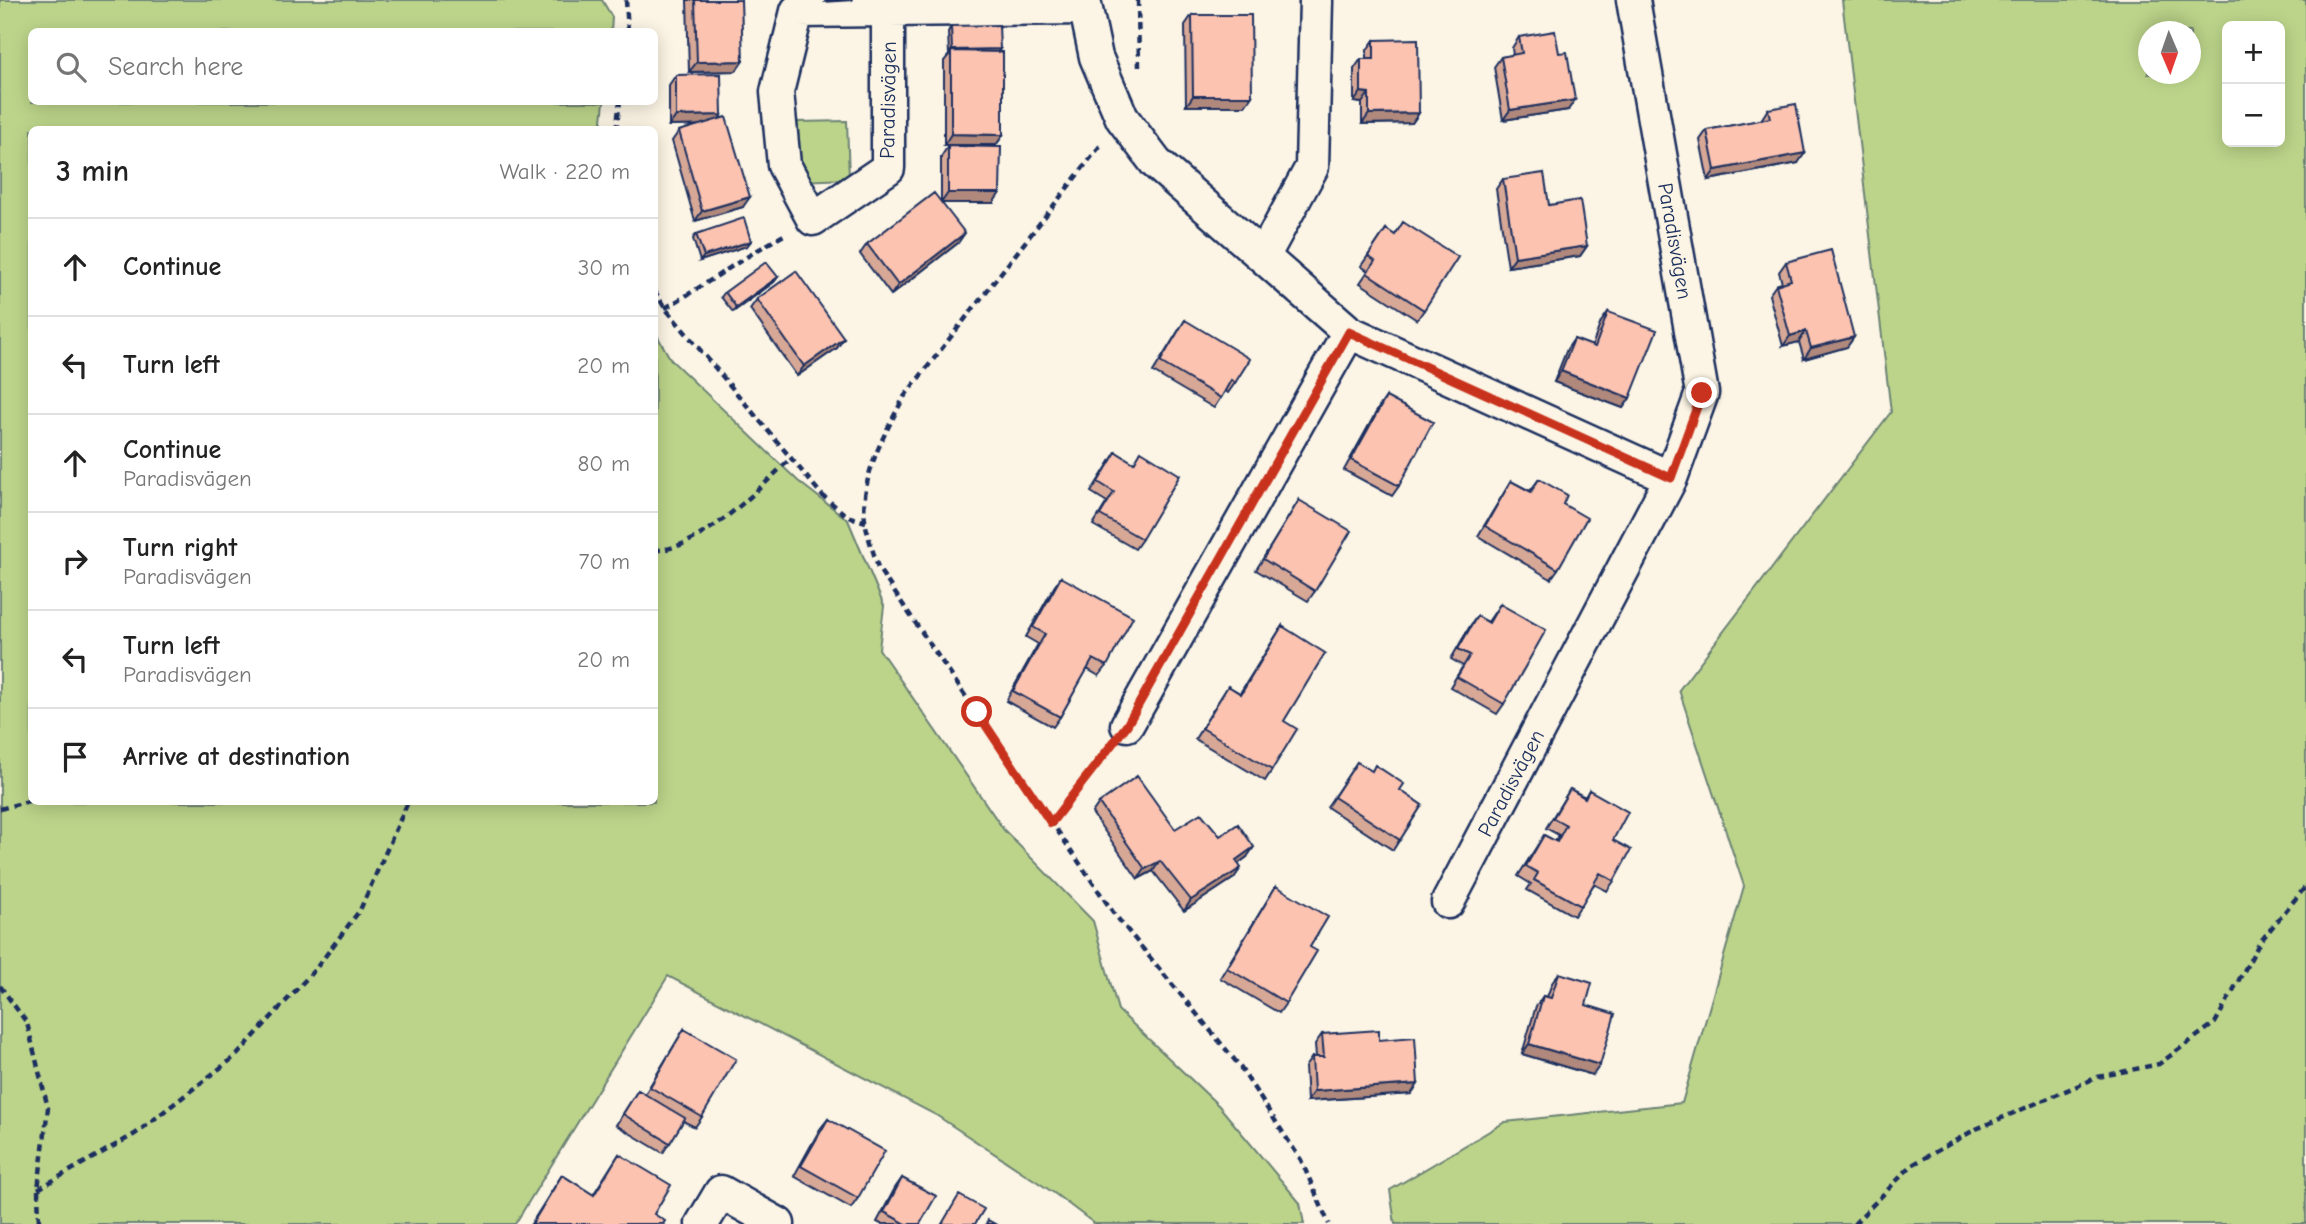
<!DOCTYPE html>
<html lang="en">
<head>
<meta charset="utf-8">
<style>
  :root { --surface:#fff; --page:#f2f2f2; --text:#222; --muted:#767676; --line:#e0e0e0 }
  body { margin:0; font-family:"Comic Neue",sans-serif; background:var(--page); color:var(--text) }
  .controls { position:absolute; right:21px; top:21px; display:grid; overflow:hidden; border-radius:10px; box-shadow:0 4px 18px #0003 }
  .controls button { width:63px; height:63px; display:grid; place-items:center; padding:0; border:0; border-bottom:2px solid var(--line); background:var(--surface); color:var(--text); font:35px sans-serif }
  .compass { position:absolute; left:2138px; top:21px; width:63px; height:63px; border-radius:50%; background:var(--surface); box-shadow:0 4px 18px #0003; rotate:178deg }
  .stop { position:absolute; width:21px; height:21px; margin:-16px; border:5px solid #c8321e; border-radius:50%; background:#fff }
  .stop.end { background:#c8321e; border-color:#fff; box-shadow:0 2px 7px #0008 }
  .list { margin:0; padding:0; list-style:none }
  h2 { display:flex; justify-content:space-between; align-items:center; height:91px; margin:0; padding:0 28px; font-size:30px }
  h2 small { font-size:23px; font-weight:400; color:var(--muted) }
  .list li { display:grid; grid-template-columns:46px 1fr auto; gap:21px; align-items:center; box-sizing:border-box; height:98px; padding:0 28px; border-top:2px solid var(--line) }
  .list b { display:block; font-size:26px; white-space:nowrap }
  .list p { margin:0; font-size:23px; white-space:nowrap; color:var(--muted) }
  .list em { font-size:23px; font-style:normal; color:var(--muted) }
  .icon { flex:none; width:38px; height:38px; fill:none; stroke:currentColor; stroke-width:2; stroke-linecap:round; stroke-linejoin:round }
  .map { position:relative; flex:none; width:2306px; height:1224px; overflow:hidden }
  .search { position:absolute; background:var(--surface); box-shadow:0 4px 18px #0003; left:28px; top:28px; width:630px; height:77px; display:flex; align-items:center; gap:18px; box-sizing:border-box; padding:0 24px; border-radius:10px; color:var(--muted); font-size:26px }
  .panel { position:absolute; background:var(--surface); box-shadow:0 4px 18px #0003; left:28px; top:126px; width:630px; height:679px; border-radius:10px }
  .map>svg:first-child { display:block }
  .green { fill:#bcd48a; stroke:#6c8274; stroke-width:2; fill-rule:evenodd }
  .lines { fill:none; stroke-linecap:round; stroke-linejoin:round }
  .minor-casing { stroke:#1b2f5e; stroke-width:37 }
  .path { stroke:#1b2f5e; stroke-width:4.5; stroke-dasharray:7 5; stroke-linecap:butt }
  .minor { stroke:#fcf5e5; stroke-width:32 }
  .wall { fill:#d8a897; stroke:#1b2f5e; stroke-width:2 }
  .shaded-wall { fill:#b0887b; stroke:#1b2f5e; stroke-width:2 }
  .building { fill:#fbc3b0; stroke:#1b2f5e; stroke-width:2 }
  .route { stroke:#c8321e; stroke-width:9 }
  .labels { text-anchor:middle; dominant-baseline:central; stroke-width:5; stroke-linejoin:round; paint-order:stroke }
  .street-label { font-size:21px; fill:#1b2f5e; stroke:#fcf5e5 }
</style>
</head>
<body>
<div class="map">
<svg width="2306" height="1224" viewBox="0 0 2306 1224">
  <rect width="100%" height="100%" fill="#fcf5e5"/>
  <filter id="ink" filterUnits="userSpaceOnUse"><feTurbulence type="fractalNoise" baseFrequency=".0143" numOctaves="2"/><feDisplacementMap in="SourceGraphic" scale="14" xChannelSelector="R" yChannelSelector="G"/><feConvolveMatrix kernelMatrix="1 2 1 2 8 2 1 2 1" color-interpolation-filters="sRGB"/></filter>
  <g filter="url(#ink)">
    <path class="green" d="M0,0H602L612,17L611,32H32V102H604L601,130H32V802H654L655,332L671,360L798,481L848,520L884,606L879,649L1004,830L1093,921L1118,1010L1219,1106L1300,1203L1304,1224H1095L1054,1193L936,1115L668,976L515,1224H0Z
      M1842,0H2306V1224H1395L1390,1190L1505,1122L1682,1103L1744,886L1679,690L1891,412ZM2227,26H2280V142H2227ZM2148,32H2190V74H2148Z
      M847,121L849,179L799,181L797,122Z"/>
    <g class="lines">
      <g class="minor-casing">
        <path id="minor" d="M1084,0L1096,57L1122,118L1156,163L1349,332L1671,478
          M888,10V168L813,219L784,165L777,92L797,11L1084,8
          M1264,255L1312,167L1316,0
          M1127,725L1349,332
          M1448,902L1671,478L1702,393L1633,0
          M702,1224L721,1192L778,1224"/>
      </g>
      <path class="path" d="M626,0L628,32
        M1138,0L1139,69
        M616,130L620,102
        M1100,146L904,397C884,435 860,476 865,520C867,536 874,553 878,568L1115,915L1238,1064L1301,1160L1329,1224
        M654,290L665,308L822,495L847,516L866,522
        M665,308C706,285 743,257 784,235
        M654,550C698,552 760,488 790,459
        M0,809L32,800
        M1051,823L1108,749
        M0,986L27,1023L48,1108L38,1189L39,1224
        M38,1189L135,1134L237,1055L317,967L360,910L408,802
        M1854,1224L1912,1165L1976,1129L2098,1077L2159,1064L2215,1023L2260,942L2306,886"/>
      <use href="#minor" class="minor"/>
    </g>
    <path class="wall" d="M687,0H741L736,71L689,72Z
      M1192,15L1252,96L1245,106H1186L1185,25Z
      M951,26L1000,49L997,52L1003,135L996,145H944V61L949,55L948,32Z
      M1519,37L1568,110L1503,120L1494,67L1501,57L1513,55L1512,48Z
      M1374,40L1419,113L1412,123L1362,124V103L1354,102V69L1361,59H1367V50Z
      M676,75L722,115L719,119L743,207L695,221L672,141L679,131L698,125L669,126V85Z
      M1768,109L1798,163L1708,180L1700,140L1707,130L1761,120Z
      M948,146L993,203H942L958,243L891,295L860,254L867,244L941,202V157Z
      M1503,179L1549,205L1587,246L1580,256L1508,267L1496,189Z
      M1386,229L1424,310L1417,320L1360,283L1368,271L1361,266Z
      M696,234L751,241L747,246L700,261L693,239Z
      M1786,262L1854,337L1847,347L1804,359L1799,342L1783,346L1769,295L1776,285L1782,283L1779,272Z
      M778,277L774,282L733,312L721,297L725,292Z
      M757,299L844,338L837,348L797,376L750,309Z
      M1608,312L1630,398L1623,408L1554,382L1567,349L1574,339L1592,346L1601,322Z
      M1185,320L1235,383L1228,393L1225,391L1214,408L1153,372Z
      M1386,397L1399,486L1392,496L1344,470L1379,407Z
      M1116,452L1142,539L1135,549L1093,525L1107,502L1091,492Z
      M1539,479L1563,504L1558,569L1551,579L1478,536L1511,481L1530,491Z
      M1299,500L1315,591L1308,601L1256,570Z
      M1061,577L1107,666L1099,676L1087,669L1060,717L1053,727L1006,701L1038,644L1026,637L1054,587Z
      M1500,604L1504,704L1497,714L1450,687L1463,666L1451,659L1470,626L1477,616L1488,622Z
      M1282,626L1284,721L1272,770L1265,781L1195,739L1228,686L1240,693Z
      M1357,762L1422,805L1393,850L1327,807Z
      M1570,789L1585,797L1589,790L1613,840L1614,881L1607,891L1594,884L1574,916L1527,890L1531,884L1518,876L1544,835L1555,841L1559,835L1546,828Z
      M1099,803L1175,829L1220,836L1247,857L1238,864L1234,878L1184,911L1153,871L1138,879L1092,813Z
      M1276,886L1310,947L1286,1003L1279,1013L1220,978Z
      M1559,973L1586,1005L1593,1075L1522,1054L1536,1006L1543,996L1547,997L1552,983Z
      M684,1029L702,1117L695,1127L683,1121L663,1153L616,1125L638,1090L645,1094Z
      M1322,1034L1379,1040L1418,1084L1411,1094L1307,1101L1305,1067L1312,1057H1316L1315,1044Z
      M828,1119L858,1198L851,1208L794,1176L820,1129Z
      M619,1154L654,1214L663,1224H531L562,1175L593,1195Z
      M902,1178L920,1224H881L877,1222L895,1188Z"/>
    <path class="shaded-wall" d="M826,0H853L825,2Z
      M1000,49L996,54L951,51L949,55L952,50Z
      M743,61L736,71L689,72L697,62Z
      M1361,92L1369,93L1362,103L1354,102Z
      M1193,96H1252L1245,106H1186Z
      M1575,100L1568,110L1503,120L1510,110Z
      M1419,113L1412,123L1362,124L1369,114Z
      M722,115L715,125L669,126L676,116Z
      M951,134L1003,135L996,145H944Z
      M1805,153L1798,163L1708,180L1715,170Z
      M948,193H1000L993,203H941Z
      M750,197L743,207L695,221L702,211Z
      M965,233L958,243L891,295L898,285Z
      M751,241L747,246L700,261L704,256Z
      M1587,246L1580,256L1508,267L1515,257Z
      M778,277L774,282L733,312L736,307Z
      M1806,331L1799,342L1783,346L1790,336Z
      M1854,337L1847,347L1804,359L1811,348Z
      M844,338L837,348L797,376L804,366Z
      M1561,371L1630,398L1623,408L1554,382Z
      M1254,847L1247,857L1229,870L1236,860Z
      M1160,861L1153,871L1138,879L1145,869Z
      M1241,868L1234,878L1184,911L1191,900Z
      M1529,1044L1600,1065L1593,1075L1522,1054Z
      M1418,1084L1411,1094L1307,1101L1314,1091Z"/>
    <path class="building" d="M695,0H741L743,61L697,62Z
      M1192,15H1251L1252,96H1193Z
      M999,25L1000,49L952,50L951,26Z
      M1555,31L1559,53L1567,52L1575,100L1510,110L1501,57L1522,53L1519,37Z
      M1418,39L1419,113L1369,114V93L1361,92V59H1374V40Z
      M951,51L1003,52V135L951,134Z
      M721,74L722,115L676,116V75Z
      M1796,104L1805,153L1715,170L1707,130L1770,118L1768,109Z
      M726,117L750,197L702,211L679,131Z
      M948,146L1001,147L1000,193H948Z
      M1544,173L1549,205L1580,200L1587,246L1515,257L1503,179Z
      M934,193L965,233L898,285L867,244Z
      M744,218L751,241L704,256L696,234Z
      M1403,222L1458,257L1424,310L1367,273L1375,261L1368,256L1386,229L1395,235Z
      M1831,250L1854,337L1811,348L1806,331L1790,336L1776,285L1791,280L1786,262Z
      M766,262L778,277L736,307L725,292Z
      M796,271L844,338L804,366L757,299Z
      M1608,312L1657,330L1630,398L1561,371L1574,339L1595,347Z
      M1185,320L1250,359L1235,383L1231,380L1221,398L1160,362Z
      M1386,397L1433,422L1399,486L1351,460Z
      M1141,451L1180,475L1142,539L1100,515L1114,492L1098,482L1116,452L1134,463Z
      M1539,479L1567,495L1563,504L1587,518L1558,569L1485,526L1511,481L1531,492Z
      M1299,500L1351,531L1315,591L1263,559Z
      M1061,577L1133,617L1107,666L1093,659L1060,717L1013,691L1045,634L1033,627Z
      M1500,604L1546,630L1504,704L1457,677L1470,655L1458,649L1477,616L1489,623Z
      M1282,626L1325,653L1284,721L1297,729L1272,770L1202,728L1228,686L1241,694Z
      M1357,762L1372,771L1375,765L1404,784L1400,790L1422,805L1400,840L1334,797Z
      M1137,776L1175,829L1201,813L1220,836L1238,824L1254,847L1236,860L1241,868L1191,900L1160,861L1145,869L1099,803Z
      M1570,789L1585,798L1589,790L1628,812L1613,840L1631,850L1614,881L1600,873L1581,906L1534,880L1538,873L1526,866L1544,835L1557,842L1566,825L1553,818Z
      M1276,886L1328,917L1310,947L1317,951L1286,1003L1227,968Z
      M1559,973L1592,983L1586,1005L1615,1014L1600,1065L1529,1044L1543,996L1551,998Z
      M684,1029L736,1059L702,1117L650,1087Z
      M1379,1030V1040L1415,1037L1418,1084L1314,1091L1312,1057H1324L1322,1034Z
      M638,1090L685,1118L670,1143L623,1114Z
      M828,1119L885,1151L858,1198L801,1166Z
      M619,1154L671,1185L654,1214L665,1221L663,1224H532L562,1175L594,1195Z
      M902,1178L936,1196L920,1224H906L884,1212Z
      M959,1195L984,1209L975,1224H942Z
      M988,1220L995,1224H986Z"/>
  </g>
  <g class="lines" filter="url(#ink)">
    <path class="route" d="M977,712L1051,823L1127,725L1349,332L1671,478L1702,393"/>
  </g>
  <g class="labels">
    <g class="street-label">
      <text transform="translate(888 100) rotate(-89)">Paradisvägen</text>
      <text transform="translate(1675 241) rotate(80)">Paradisvägen</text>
      <text transform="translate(1511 783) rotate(-62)">Paradisvägen</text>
    </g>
  </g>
</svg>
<div class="controls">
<button>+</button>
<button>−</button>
</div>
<svg class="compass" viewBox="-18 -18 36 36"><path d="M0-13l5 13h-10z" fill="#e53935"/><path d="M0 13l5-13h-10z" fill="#767676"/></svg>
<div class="stop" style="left:977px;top:712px"></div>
<div class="stop end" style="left:1702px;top:393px"></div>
<div class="search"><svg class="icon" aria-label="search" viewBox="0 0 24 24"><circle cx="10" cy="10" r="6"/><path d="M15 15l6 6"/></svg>Search here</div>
<section class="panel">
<h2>3 min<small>Walk · 220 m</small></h2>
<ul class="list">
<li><svg class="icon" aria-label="ahead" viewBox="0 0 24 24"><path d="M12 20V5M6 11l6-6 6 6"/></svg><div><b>Continue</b></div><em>30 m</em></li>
<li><svg class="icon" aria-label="left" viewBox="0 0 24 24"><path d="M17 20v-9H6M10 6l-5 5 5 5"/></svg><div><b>Turn left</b></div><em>20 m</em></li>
<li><svg class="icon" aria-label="ahead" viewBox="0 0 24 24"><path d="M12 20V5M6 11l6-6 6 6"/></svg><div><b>Continue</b><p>Paradisvägen</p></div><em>80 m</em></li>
<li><svg class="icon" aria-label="right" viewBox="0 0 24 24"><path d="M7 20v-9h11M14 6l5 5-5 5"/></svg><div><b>Turn right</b><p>Paradisvägen</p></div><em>70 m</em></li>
<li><svg class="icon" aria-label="left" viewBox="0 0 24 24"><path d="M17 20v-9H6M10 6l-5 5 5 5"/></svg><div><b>Turn left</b><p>Paradisvägen</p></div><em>20 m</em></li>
<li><svg class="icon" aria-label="arrive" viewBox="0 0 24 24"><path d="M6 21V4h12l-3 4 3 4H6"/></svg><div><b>Arrive at destination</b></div></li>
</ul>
</section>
</div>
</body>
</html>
